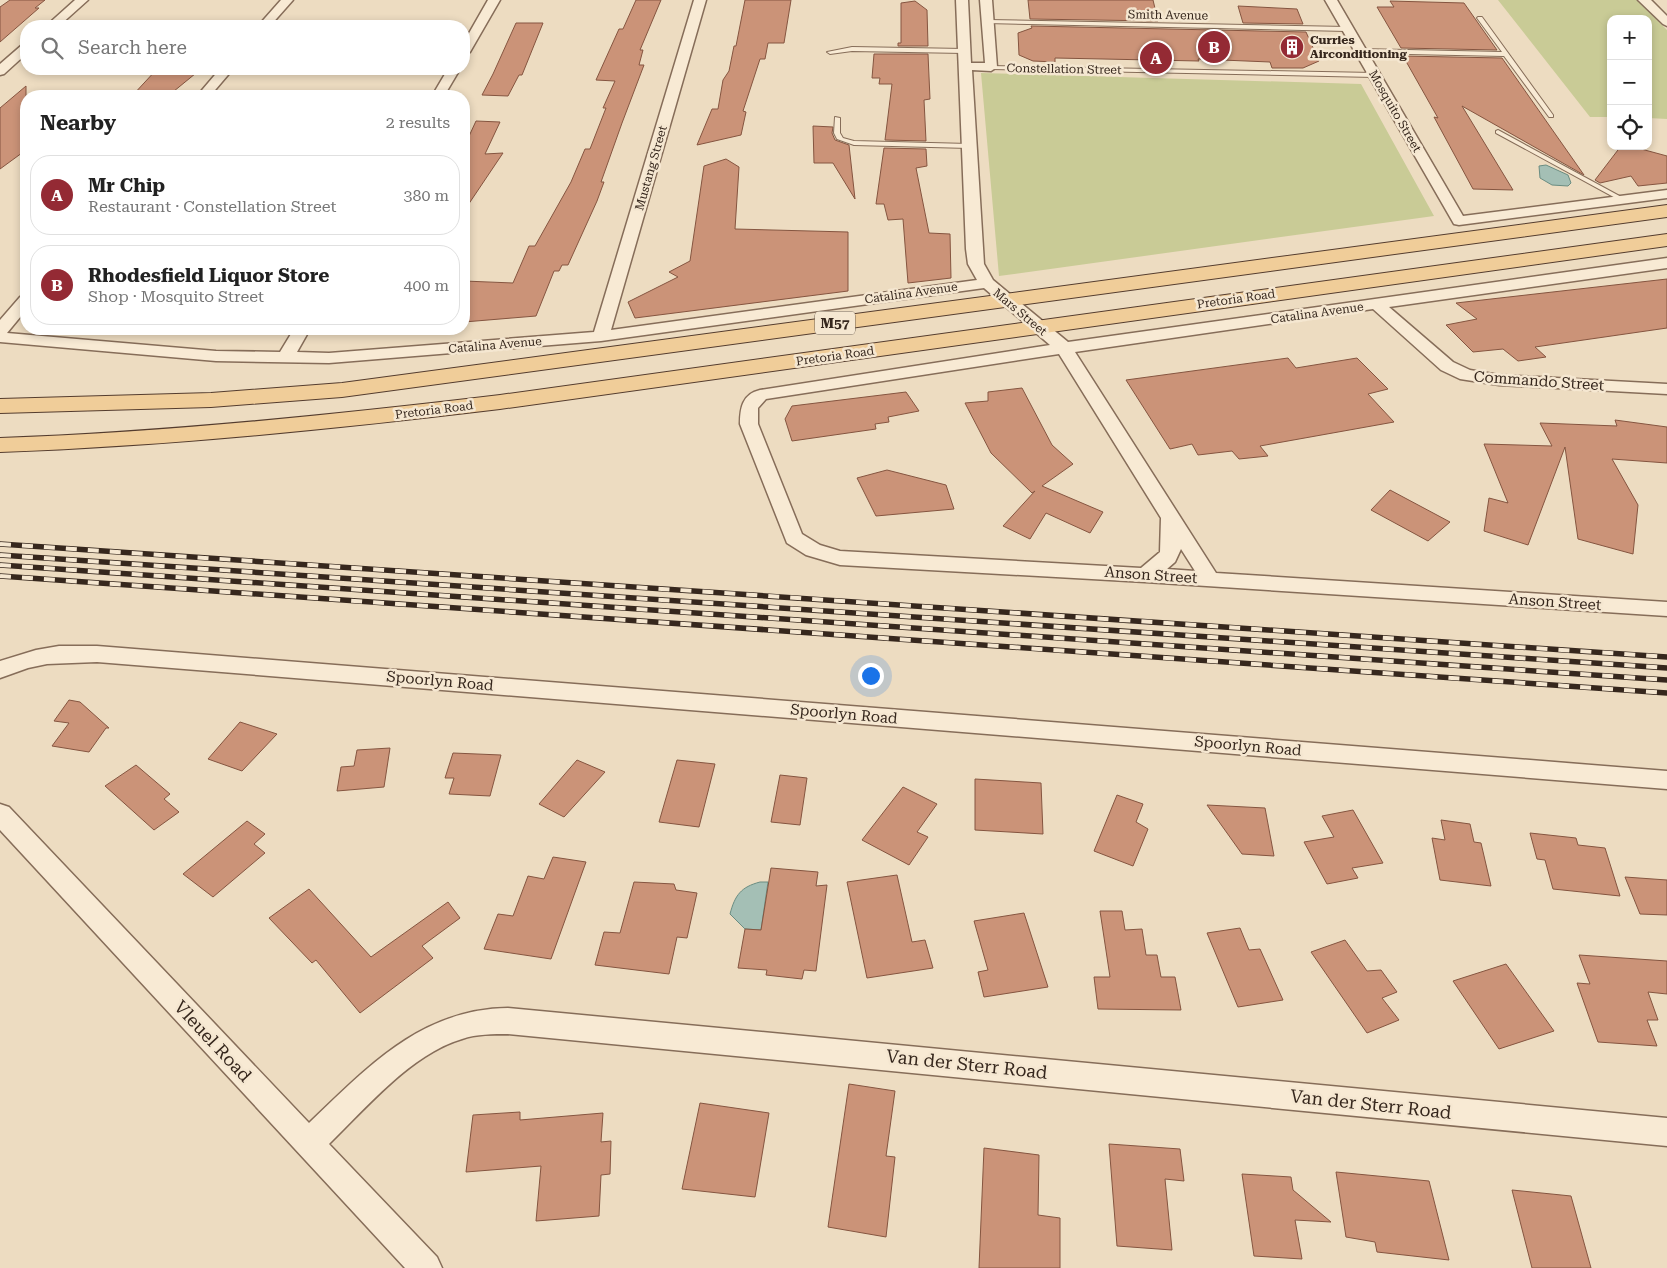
<!DOCTYPE html>
<html lang="en">
<head>
<meta charset="utf-8">
<style>
  :root { --surface:#fff; --page:#f2f2f2; --text:#222; --muted:#767676; --line:#e0e0e0; --accent:#942a34 }
  body { margin:0; font-family:"Roboto Serif",serif; background:var(--page); color:var(--text) }
  .controls { position:absolute; right:15px; top:15px; display:grid; overflow:hidden; border-radius:10px; box-shadow:0 2px 8px #0003 }
  .controls button { width:45px; height:45px; display:grid; place-items:center; padding:0; border:0; border-bottom:1px solid var(--line); background:var(--surface); color:var(--text); font:25px sans-serif }
  .you { position:absolute; left:870px; top:675px; width:18px; height:18px; margin:-12px; border:4px solid #fff; border-radius:50%; background:#1a73e8; box-shadow:0 0 0 8px #1a73e833 }
  .badge { display:grid; place-items:center; width:32px; height:32px; border-radius:50%; background:var(--accent); color:#fff; font-size:16px; font-weight:700 }
  .pin { position:absolute; translate:-50% -50%; border:2px solid #fff; box-shadow:0 1px 5px #0006 }
  .list { margin:0; padding:0; list-style:none }
  h2 { display:flex; justify-content:space-between; align-items:center; height:65px; margin:0; padding:0 20px; font-size:21px }
  h2 small { font-size:16px; font-weight:400; color:var(--muted) }
  .list li { display:grid; grid-template-columns:32px 1fr auto; gap:15px; align-items:center; box-sizing:border-box; height:80px; margin:0 10px 10px; padding:0 10px; border:1px solid var(--line); border-radius:20px }
  .list b { display:block; font-size:19px; white-space:nowrap }
  .list p { margin:0; font-size:16px; white-space:nowrap; color:var(--muted) }
  .list em { font-size:16px; font-style:normal; color:var(--muted) }
  .icon { flex:none; width:28px; height:28px; fill:none; stroke:currentColor; stroke-width:2; stroke-linecap:round; stroke-linejoin:round }
  .map { position:relative; flex:none; width:1667px; height:1268px; overflow:hidden }
  .search { position:absolute; background:var(--surface); box-shadow:0 2px 8px #0003; left:20px; top:20px; width:450px; height:55px; display:flex; align-items:center; gap:12px; box-sizing:border-box; padding:0 18px; border-radius:20px; color:var(--muted); font-size:19px }
  .panel { position:absolute; background:var(--surface); box-shadow:0 2px 8px #0003; left:20px; top:90px; width:450px; height:245px; border-radius:20px }
  .map>svg:first-child { display:block }
  .green { fill:#c9cb96 }
  .water { fill:#a4bfb5; stroke:#6b8d82 }
  .building { fill:#cb9378; stroke:#855540 }
  .lines { fill:none; stroke-linecap:round; stroke-linejoin:round }
  .lane-casing { stroke:#866d59; stroke-width:2 }
  .street-casing { stroke:#866d59; stroke-width:3 }
  .primary-casing { stroke:#543c2e; stroke-width:2 }
  .lane { fill:#f8ead4; fill-rule:evenodd }
  .street { fill:#f8ead4; fill-rule:evenodd }
  .primary { fill:#f0cd99; fill-rule:evenodd }
  .rail-casing { stroke:#36271d; stroke-width:5.5 }
  .rail { stroke:#f5e7d1; stroke-width:4; stroke-dasharray:11; stroke-linecap:butt }
  .labels { text-anchor:middle; dominant-baseline:central; stroke-width:5; stroke-linejoin:round; paint-order:stroke }
  .far-street-label { font-size:12px; fill:#36271d; stroke:#f5e7d1 }
  .far-poi-label { font-size:12px; font-weight:bold; fill:#36271d; stroke:#f5e7d1; text-anchor:start }
  .shield { fill:#f5e7d1; stroke:#6f6153; stroke-width:1 }
  .shield-label { font-size:14px; font-weight:bold; fill:#36271d }
  .street-label { font-size:15px; fill:#36271d; stroke:#f5e7d1 }
  .near-street-label { font-size:18px; fill:#36271d; stroke:#f5e7d1 }
</style>
</head>
<body>
<div class="map">
<svg width="1667" height="1268" viewBox="0 0 1667 1268">
  <rect width="100%" height="100%" fill="#eddcc1"/>
  <path class="green" d="M1498,0H1637L1667,30V119L1648,118V19H1611V117H1590Z
    M981,73L1361,84L1434,216L999,276Z"/>
  <path class="water" d="M1546,165L1568,175L1571,183L1568,186L1552,185L1540,178L1539,166Z
    M760,882H768L761,930L745,929L730,914C735,895 741,887 760,882Z"/>
  <path class="building" d="M10,0H45L35,8H39L0,42V7Z
    M636,0H661L640,50H643L639,65H644L622,123L601,182H604L597,201L568,265H562L559,271H554L536,316L464,322V281L513,283L529,246H535L571,182L585,149H590L606,108H603L615,81L596,80L619,29H623Z
    M745,0H791L784,43H768L765,59H760L743,111L746,112L741,135L697,145L712,109H718L723,80L729,71L734,46H736Z
    M1028,0H1153L1158,21L1030,19Z
    M915,1L927,10L928,46H898V43H901V3Z
    M1390,1L1464,3L1497,50L1401,48L1377,7H1394Z
    M1238,6L1297,9L1303,24L1243,23Z
    M516,23H543L522,75H519L508,96L482,95L493,74Z
    M1031,26L1306,32L1319,61L1303,68H1272L1270,62L1198,59L1199,61L1055,58V62L1033,61L1019,55L1018,33L1032,28Z
    M874,54H928L930,99L924,100L926,141L885,140L892,84H879L880,78H872Z
    M1403,56L1502,58L1584,175L1462,106L1513,190L1473,189L1434,117L1438,118Z
    M157,69H201L168,96H132Z
    M26,86V150L0,169V108Z
    M476,121L500,122L485,154L503,153L464,211V147Z
    M813,126L833,127L832,133L835,140L849,145L855,199L833,163H814Z
    M1621,146H1630L1667,156V183L1638,186L1631,176L1600,183L1595,180Z
    M884,148L926,149L927,166L916,168L929,233L950,234L951,278L908,283L903,219L888,220L884,204H876Z
    M726,159L739,167L735,229L848,232V291L635,318L628,302L678,277L669,272L690,261L704,166Z
    M1667,279V328L1535,347L1546,357L1518,361L1503,349L1473,352L1446,325L1477,319L1456,303Z
    M1288,358L1296,368L1357,358L1388,389L1368,394L1394,422L1260,446L1268,456L1239,459L1232,451L1198,455L1192,444L1170,449L1126,380Z
    M1022,388L1052,445L1073,464L1042,486L1103,512L1090,533L1046,513L1030,539L1003,526L1035,491L1032,493L991,453L965,403L988,401V392Z
    M906,392L919,411L888,417L889,422L875,424L876,429L792,441L785,419L792,406Z
    M1615,420L1667,427V463L1612,459L1638,505L1633,554L1578,539L1565,447L1528,545L1484,531L1489,498L1508,503L1484,444L1552,446L1540,423L1617,426Z
    M887,470L946,485L954,509L876,516L857,478Z
    M1390,490L1450,522L1428,541L1371,510Z
    M69,700L80,702L109,728H106L89,752L52,746L69,723L54,721Z
    M240,722L277,734L242,771L208,759Z
    M390,748L384,787L337,791L341,767L354,766L357,750Z
    M453,753L501,755L490,796L449,794L454,778H445Z
    M577,760L605,772L564,817L539,804Z
    M677,760L715,764L699,827L659,822Z
    M136,765L170,794L164,799L179,812L154,830L105,786Z
    M780,775L807,778L800,825L771,822Z
    M975,779L1041,783L1043,834L975,830Z
    M903,787L937,804L917,832L928,837L909,865L862,840Z
    M1117,795L1143,804L1136,822L1148,829L1133,866L1094,851Z
    M1207,805L1265,808L1274,856L1242,854Z
    M1353,810L1383,863L1352,868L1358,878L1327,884L1304,842L1334,837L1322,816Z
    M1441,820L1470,824L1474,842L1481,843L1491,886L1440,880L1432,838L1445,840Z
    M247,821L265,834L254,844L265,853L213,897L183,874Z
    M1530,833L1576,838L1578,845L1605,848L1620,896L1553,889L1545,860L1537,859Z
    M553,857L586,862L551,959L484,949L498,914L513,916L528,876L544,879Z
    M771,868L818,872L816,886L827,885L816,971L804,970L802,979L766,975L767,970L738,968L745,929L761,930Z
    M897,875L912,942L925,940L933,968L867,978L847,882Z
    M1625,877L1667,880V915L1640,914Z
    M634,882L674,884L676,890L697,893L687,938L677,937L669,974L595,965L604,932L620,933Z
    M309,889L371,957L448,902L460,918L422,946L433,958L360,1013L316,960L312,963L269,918Z
    M1100,911H1122L1125,930L1142,929L1146,955H1157L1161,977H1175L1181,1010L1098,1009L1094,977H1110Z
    M1024,913L1048,987L984,997L978,972L988,970L974,921Z
    M1240,928L1249,950L1260,949L1283,1000L1238,1007L1207,933Z
    M1345,940L1367,971L1381,970L1397,992L1382,998L1399,1020L1367,1033L1311,952Z
    M1579,955L1667,961V994L1648,992L1658,1020H1647L1657,1046L1598,1042L1577,983L1590,984Z
    M1506,964L1554,1031L1499,1049L1453,981Z
    M849,1084L895,1091L886,1156L895,1157L886,1237L828,1227Z
    M700,1103L769,1113L755,1197L682,1189Z
    M520,1112V1120L603,1113L601,1142L611,1141L610,1174L601,1175L599,1216L536,1221L541,1166L466,1172L473,1115Z
    M1109,1144L1180,1149L1184,1181L1165,1179L1172,1250L1117,1246Z
    M984,1148L1039,1155L1038,1215L1060,1218V1268H979Z
    M1336,1172L1429,1181L1449,1260L1377,1252L1375,1242L1346,1237Z
    M1242,1174L1291,1177L1293,1190L1331,1222L1295,1220L1302,1259L1254,1256Z
    M1512,1190L1571,1196L1591,1268H1532Z"/>
  <g class="lines">
    <g class="lane-casing">
      <path id="lane" d="M1478,17H1482L1553,115V117H1549L1504,56L1360,53L1357,51L1360,49L1502,52L1477,18Z
        M988,20L1347,27L1350,29L1347,31L986,23L985,22Z
        M852,47L964,49L967,51L964,53L852,51L830,54L827,52Z
        M989,66L1374,73L1377,75L1374,77L991,69L989,68Z
        M835,117L840,118V133L843,138L854,141L969,144L972,146L969,148L854,145L837,139L834,133Z
        M1498,130L1625,199L1626,200L1621,201L1496,133V131Z"/>
    </g>
    <g class="street-casing">
      <path id="street" d="M75,0H88L59,26H46Z
        M281,0H293L270,26H258Z
        M488,0H500L470,52L464,56V42Z
        M694,0H706L611,330L977,280L968,264L966,249L956,0H968L971,63H985L980,0H992L997,67L991,71L972,70L984,264L993,280L1068,342L1667,258V268L1389,307L1453,362L1470,370L1499,375L1667,384V394L1499,385L1460,379L1441,370L1373,309L1075,352L1216,573L1667,602V616L1145,582L840,565L806,555L787,543L740,424C740,409 742,394 760,390L1050,345L984,288L601,341L329,363L216,361L0,342V320L20,297L26,295V310L7,333L216,351L280,352L294,329H310L297,352L329,353L594,332ZM1059,354L1161,518L1160,552L1141,568L840,551L820,545L802,534L758,424V408L766,399ZM1181,549L1195,571L1167,569L1175,562Z
        M1325,0H1337L1463,216L1667,190V198L1459,225L1454,224Z
        M1638,0H1651L1667,16V26L1663,24Z
        M26,44V54L4,74L0,75V64L22,45Z
        M220,69H233L210,96H197Z
        M448,69H460L444,96H432Z
        M59,646H97L1667,771V789L97,662L47,664L28,668L0,678V661L36,650Z
        M0,804L9,807L309,1123C368,1067 421,1009 508,1008L1667,1118V1146L508,1034C493,1034 477,1034 462,1039C411,1054 366,1108 329,1144L437,1257L442,1268H405L0,830Z"/>
    </g>
    <g class="primary-casing">
      <path id="primary" d="M1667,205V217L342,397L211,407L0,413V399L211,393L342,383Z
        M1667,234V246L500,409C334,429 168,446 0,452V438C167,432 334,415 500,395Z"/>
    </g>
    <use href="#lane" class="lane"/>
    <use href="#street" class="street"/>
    <use href="#primary" class="primary"/>
    <g class="rail-casing">
      <path id="rail" d="M0,544L1667,657
        M0,555L1667,668
        M0,565L1667,680
        M0,576L1667,693"/>
    </g>
    <use href="#rail" class="rail"/>
  </g>
  <defs>
    <g id="building-disc" transform="scale(1.25)"><circle r="9.5" fill="#942a34" stroke="#f5e7d1"/><path d="M-4-6H4V6H1V3H-1V6H-4ZM-2.5-4.3h1.7v1.8h-1.7ZM.8-4.3h1.7v1.8H.8ZM-2.5-1h1.7V.8h-1.7ZM.8-1h1.7V.8H.8Z" fill="#fff"/></g>
  </defs>
  <g fill-rule="evenodd">
    <use href="#building-disc" x="1292" y="47"/>
  </g>
  <g class="labels">
    <g class="far-street-label">
      <text transform="translate(1168 15) rotate(1)">Smith Avenue</text>
      <text transform="translate(1064 69) rotate(1)">Constellation Street</text>
      <text transform="translate(1395 111) rotate(60)">Mosquito Street</text>
      <text transform="translate(651 168) rotate(-74)">Mustang Street</text>
      <text transform="translate(911 293) rotate(-8)">Catalina Avenue</text>
      <text transform="translate(1236 299) rotate(-8)">Pretoria Road</text>
      <text transform="translate(1020 312) rotate(40)">Mars Street</text>
      <text transform="translate(1317 313) rotate(-8)">Catalina Avenue</text>
      <text transform="translate(495 345) rotate(-5)">Catalina Avenue</text>
      <text transform="translate(835 356) rotate(-8)">Pretoria Road</text>
      <text transform="translate(434 410) rotate(-7)">Pretoria Road</text>
    </g>
    <g class="far-poi-label">
      <text x="1310" y="40">Curries<tspan x="1310" dy="14">Airconditioning</tspan></text>
    </g>
    <rect class="shield" x="815" y="311.5" width="40" height="23" rx="4"/>
    <g class="shield-label">
      <text x="835" y="323">M57</text>
    </g>
    <g class="street-label">
      <text transform="translate(1539 381) rotate(4)">Commando Street</text>
      <text transform="translate(1151 575) rotate(4)">Anson Street</text>
      <text transform="translate(1555 602) rotate(4)">Anson Street</text>
      <text transform="translate(440 681) rotate(5)">Spoorlyn Road</text>
      <text transform="translate(844 714) rotate(5)">Spoorlyn Road</text>
      <text transform="translate(1248 746) rotate(5)">Spoorlyn Road</text>
    </g>
    <g class="near-street-label">
      <text transform="translate(213 1041) rotate(47)">Vleuel Road</text>
      <text transform="translate(967 1064) rotate(6)">Van der Sterr Road</text>
      <text transform="translate(1371 1104) rotate(6)">Van der Sterr Road</text>
    </g>
  </g>
</svg>
<div class="controls">
<button>+</button>
<button>−</button>
<button><svg class="icon" aria-label="locate" viewBox="0 0 24 24"><circle cx="12" cy="12" r="6"/><path d="M12 2v4M12 18v4M2 12h4M18 12h4"/></svg></button>
</div>
<div class="you"></div>
<div class="pin badge" style="left:1156px;top:58px">A</div>
<div class="pin badge" style="left:1214px;top:47px">B</div>
<div class="search"><svg class="icon" aria-label="search" viewBox="0 0 24 24"><circle cx="10" cy="10" r="6"/><path d="M15 15l6 6"/></svg>Search here</div>
<section class="panel">
<h2>Nearby<small>2 results</small></h2>
<ul class="list">
<li><span class="badge">A</span><div><b>Mr Chip</b><p>Restaurant · Constellation Street</p></div><em>380 m</em></li>
<li><span class="badge">B</span><div><b>Rhodesfield Liquor Store</b><p>Shop · Mosquito Street</p></div><em>400 m</em></li>
</ul>
</section>
</div>
</body>
</html>
